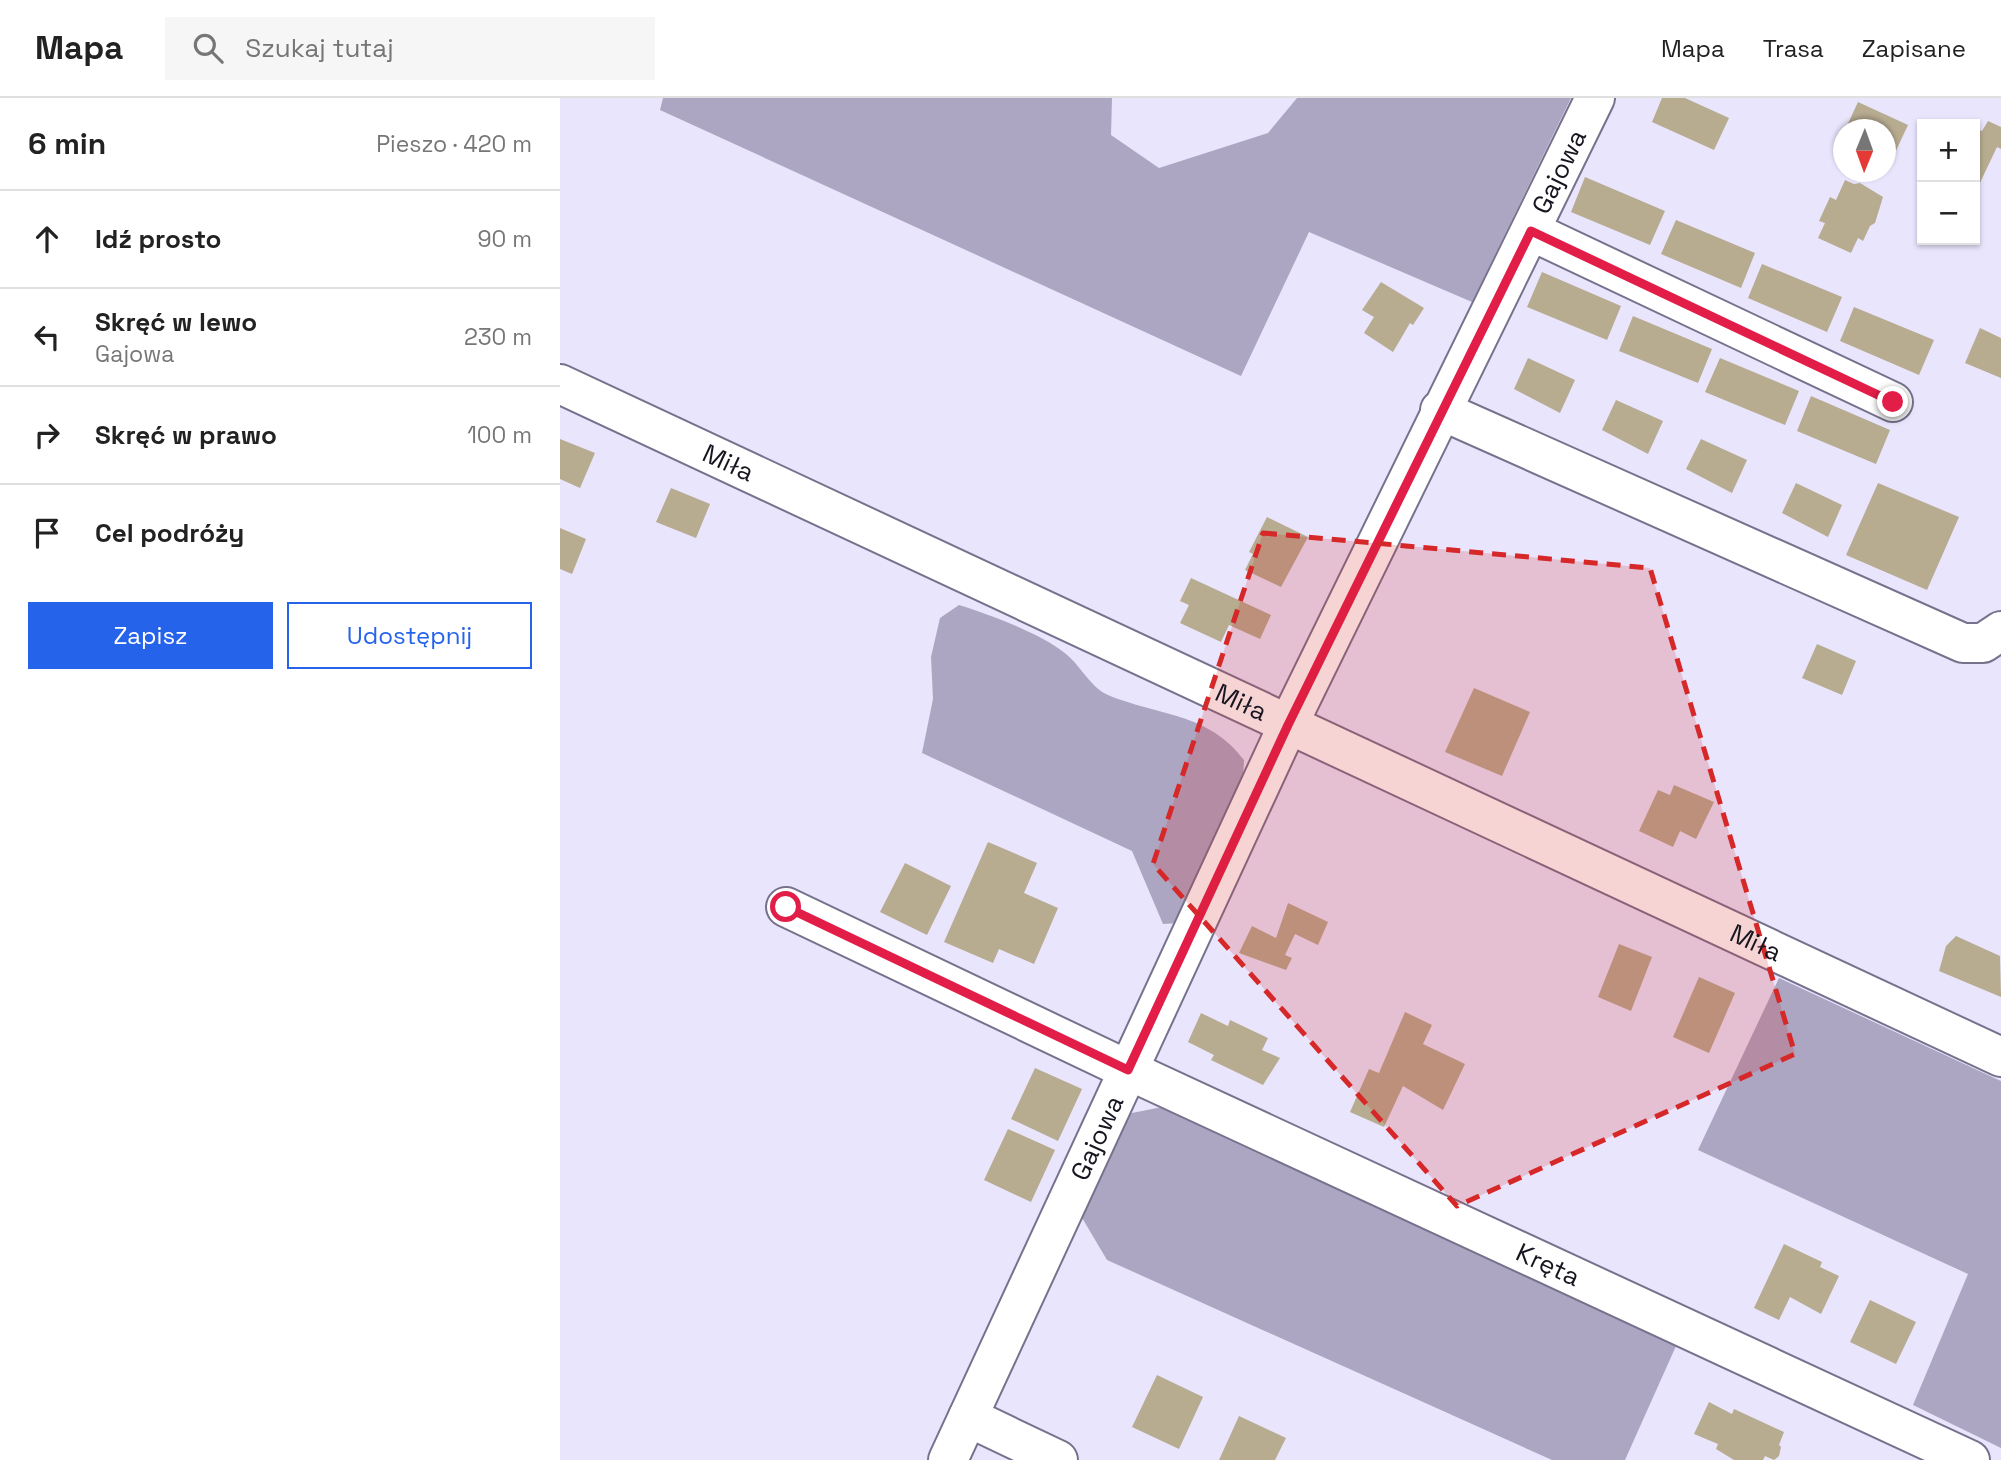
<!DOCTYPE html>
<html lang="pl">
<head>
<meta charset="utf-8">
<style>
  :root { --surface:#fff; --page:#f6f6f6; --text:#222; --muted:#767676; --line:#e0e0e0; --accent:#2563eb }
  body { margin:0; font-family:"Space Grotesk",sans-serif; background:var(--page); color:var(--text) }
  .controls { position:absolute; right:21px; top:21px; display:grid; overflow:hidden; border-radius:0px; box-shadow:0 2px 5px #0004 }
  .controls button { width:63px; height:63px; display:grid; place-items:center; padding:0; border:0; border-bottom:2px solid var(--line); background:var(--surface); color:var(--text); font:35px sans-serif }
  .compass { position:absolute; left:1273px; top:21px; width:63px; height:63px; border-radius:50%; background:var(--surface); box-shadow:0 2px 5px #0004; rotate:181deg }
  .stop { position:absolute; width:21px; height:21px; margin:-16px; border:5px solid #e11d48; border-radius:50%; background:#fff }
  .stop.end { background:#e11d48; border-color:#fff; box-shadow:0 2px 7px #0008 }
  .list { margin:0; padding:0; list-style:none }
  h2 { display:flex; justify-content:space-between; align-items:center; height:91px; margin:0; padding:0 28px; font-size:30px }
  h2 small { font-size:23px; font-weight:400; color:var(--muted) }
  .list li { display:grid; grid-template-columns:46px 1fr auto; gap:21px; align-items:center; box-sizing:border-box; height:98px; padding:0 28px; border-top:2px solid var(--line) }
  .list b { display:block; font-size:26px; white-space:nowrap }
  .list p { margin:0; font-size:23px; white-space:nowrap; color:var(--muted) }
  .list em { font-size:23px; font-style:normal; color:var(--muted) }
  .actions { display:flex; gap:14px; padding:21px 28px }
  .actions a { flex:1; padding:16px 0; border:2px solid var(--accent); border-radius:0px; text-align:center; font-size:24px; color:var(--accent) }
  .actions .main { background:var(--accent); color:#fff }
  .icon { flex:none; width:38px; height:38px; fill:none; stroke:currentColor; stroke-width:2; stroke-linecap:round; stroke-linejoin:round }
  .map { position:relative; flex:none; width:1441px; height:1362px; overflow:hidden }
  header { display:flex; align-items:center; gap:42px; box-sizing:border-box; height:98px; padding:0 35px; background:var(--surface); border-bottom:2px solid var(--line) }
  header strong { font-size:33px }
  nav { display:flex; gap:38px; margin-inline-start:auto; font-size:24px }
  .search { width:490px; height:63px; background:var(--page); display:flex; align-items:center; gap:18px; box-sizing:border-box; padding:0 24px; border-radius:0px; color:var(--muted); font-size:26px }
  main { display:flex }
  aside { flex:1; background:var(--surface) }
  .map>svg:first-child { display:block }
  .forest { fill:#aca6c3 }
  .building { fill:#b7ab90 }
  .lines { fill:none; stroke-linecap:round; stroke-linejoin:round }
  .minor-casing { stroke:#77728c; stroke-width:42 }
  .minor { stroke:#fff; stroke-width:38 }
  .route { stroke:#e11d48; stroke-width:9 }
  .marked { fill:#d62828; fill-opacity:0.2; stroke:#d62828; stroke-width:5; stroke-dasharray:14 9; stroke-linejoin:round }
  .labels { text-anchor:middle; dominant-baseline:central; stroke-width:5; stroke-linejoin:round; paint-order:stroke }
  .street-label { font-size:26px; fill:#17151f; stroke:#f6f5fb }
</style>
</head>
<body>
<header>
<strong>Mapa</strong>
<div class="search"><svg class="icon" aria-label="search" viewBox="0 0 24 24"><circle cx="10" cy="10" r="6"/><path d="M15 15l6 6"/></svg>Szukaj tutaj</div>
<nav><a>Mapa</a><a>Trasa</a><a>Zapisane</a></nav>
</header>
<main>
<aside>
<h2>6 min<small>Pieszo · 420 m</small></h2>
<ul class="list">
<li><svg class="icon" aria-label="ahead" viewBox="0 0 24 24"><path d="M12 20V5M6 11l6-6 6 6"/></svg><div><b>Idź prosto</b></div><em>90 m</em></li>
<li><svg class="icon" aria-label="left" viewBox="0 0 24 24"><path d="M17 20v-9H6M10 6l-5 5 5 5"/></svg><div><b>Skręć w lewo</b><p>Gajowa</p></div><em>230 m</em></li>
<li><svg class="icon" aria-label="right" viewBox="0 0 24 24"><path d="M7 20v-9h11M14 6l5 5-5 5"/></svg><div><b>Skręć w prawo</b></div><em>100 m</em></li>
<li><svg class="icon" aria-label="arrive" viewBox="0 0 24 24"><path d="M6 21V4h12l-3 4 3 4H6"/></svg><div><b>Cel podróży</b></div></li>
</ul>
<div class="actions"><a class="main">Zapisz</a><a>Udostępnij</a></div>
</aside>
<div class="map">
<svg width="1441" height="1362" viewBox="0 0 1441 1362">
  <rect width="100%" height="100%" fill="#e9e5fd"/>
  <path class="forest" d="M103,0H552L551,37L599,70L708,35L737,0H1011L912,204L749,134L681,278L100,12Z
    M399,507C430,517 481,535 506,556C520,567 531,590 548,597C598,618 648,614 684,662L682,699L619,825L603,826L572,753L362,655L373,601L371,559L380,520Z
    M1219,880L1441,983V1350L1353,1307L1408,1176L1138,1052Z
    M602,1009L1116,1248L1065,1362H992L547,1162L518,1113L567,1016Z"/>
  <path class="building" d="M1102,0H1125L1169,20L1154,52L1092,24Z
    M1298,4L1348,27L1326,74V32H1285Z
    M1428,23L1441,29V51L1437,49L1418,89L1415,88V30L1422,33Z
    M1025,79L1105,113L1090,147L1011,114Z
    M1285,82L1294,86L1300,85L1323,99L1315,125L1310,128L1303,143L1298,140L1291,155L1258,140L1265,125L1259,123L1270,99L1276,102Z
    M1116,122L1195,155L1181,190L1101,156Z
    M1202,166L1282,199L1267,234L1188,200Z
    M982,174L1061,208L1047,242L967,209Z
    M821,184L864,210L853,227L850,225L833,254L804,235L814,219L802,212Z
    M1294,209L1374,242L1359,277L1280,243Z
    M1073,218L1152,251L1138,285L1059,253Z
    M1420,230L1441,240V280L1405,265Z
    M968,260L1015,282L1000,315L954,291Z
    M1160,260L1239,293L1225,327L1145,294Z
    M1251,298L1330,332L1316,366L1237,333Z
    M1056,302L1103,323L1088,356L1042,332Z
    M0,341L35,355L20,390L0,381Z
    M1141,341L1187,362L1172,395L1126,371Z
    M1236,385L1282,407L1268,439L1222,415Z
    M1318,385L1399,419L1367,492L1286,457Z
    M111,390L150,406L136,440L96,424Z
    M707,419L748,439L721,489L685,472L693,456L689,454Z
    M0,430L26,441L12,476L0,471Z
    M631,480L711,517L700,541L669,527L661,544L620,525L629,507L620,503Z
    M1257,546L1296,563L1282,597L1242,580Z
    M914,590L970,614L942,678L885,654Z
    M1114,687L1154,704L1136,741L1120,733L1113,749L1079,733L1098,692L1110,697Z
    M428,744L477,765L464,795L498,810L474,866L439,851L433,865L384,844Z
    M345,765L391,788L367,837L320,814Z
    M728,805L768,824L758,847L735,836L725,857L732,860L726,872L679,855L692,828L716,840Z
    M1396,838L1440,858L1441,899L1379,873L1386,848Z
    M1059,846L1092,859L1071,913L1038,899Z
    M1139,879L1175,895L1149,955L1113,939Z
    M845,914L872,927L863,946L905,966L883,1012L843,988L824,1029L790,1014L809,971L819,975Z
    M641,915L668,928L670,922L708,940L702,952L720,960L703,987L651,962L654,957L628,944Z
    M475,970L522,991L498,1043L451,1021Z
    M448,1031L495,1052L471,1104L424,1082Z
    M1224,1146L1262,1164L1260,1169L1279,1178L1261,1216L1230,1199L1219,1222L1194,1210Z
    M1310,1202L1356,1224L1336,1266L1290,1244Z
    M597,1277L643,1299L619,1351L572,1329Z
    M1149,1304L1172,1316L1174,1311L1224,1334L1219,1347L1221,1349L1219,1358L1214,1362L1205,1358L1203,1362H1174L1156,1351L1158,1346L1134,1336Z
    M679,1318L726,1340L715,1362H659Z"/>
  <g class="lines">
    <g class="minor-casing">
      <g id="minor">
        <path d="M971,133L1333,304"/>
        <path id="s1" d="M0,286L1441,959"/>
        <path d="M880,312L1403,545H1423L1441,533"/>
        <path id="s2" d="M226,809L568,972L1410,1362"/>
        <path d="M408,1319L498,1362"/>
        <path id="s3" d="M388,1362L728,627L1035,0"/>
      </g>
    </g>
    <use href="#minor" class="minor"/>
  </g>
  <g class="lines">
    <path class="route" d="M226,809L568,972L728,627L971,133L1333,304"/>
  </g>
  <path class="marked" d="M703,435L1090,470L1235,956L897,1108L593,766Z"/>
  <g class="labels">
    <g class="street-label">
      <text stroke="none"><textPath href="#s3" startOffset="1426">Gajowa</textPath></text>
      <text stroke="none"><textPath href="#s1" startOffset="186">Miła</textPath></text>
      <text stroke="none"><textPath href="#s1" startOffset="752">Miła</textPath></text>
      <text stroke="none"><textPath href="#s1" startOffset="1320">Miła</textPath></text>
      <text stroke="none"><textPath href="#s3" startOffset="355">Gajowa</textPath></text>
      <text stroke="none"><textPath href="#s2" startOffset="842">Kręta</textPath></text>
    </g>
  </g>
</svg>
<div class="controls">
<button>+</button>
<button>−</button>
</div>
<svg class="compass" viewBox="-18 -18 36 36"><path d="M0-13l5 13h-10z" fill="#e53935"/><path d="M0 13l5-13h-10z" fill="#767676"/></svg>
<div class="stop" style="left:226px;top:809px"></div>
<div class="stop end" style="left:1333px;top:304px"></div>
</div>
</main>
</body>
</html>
